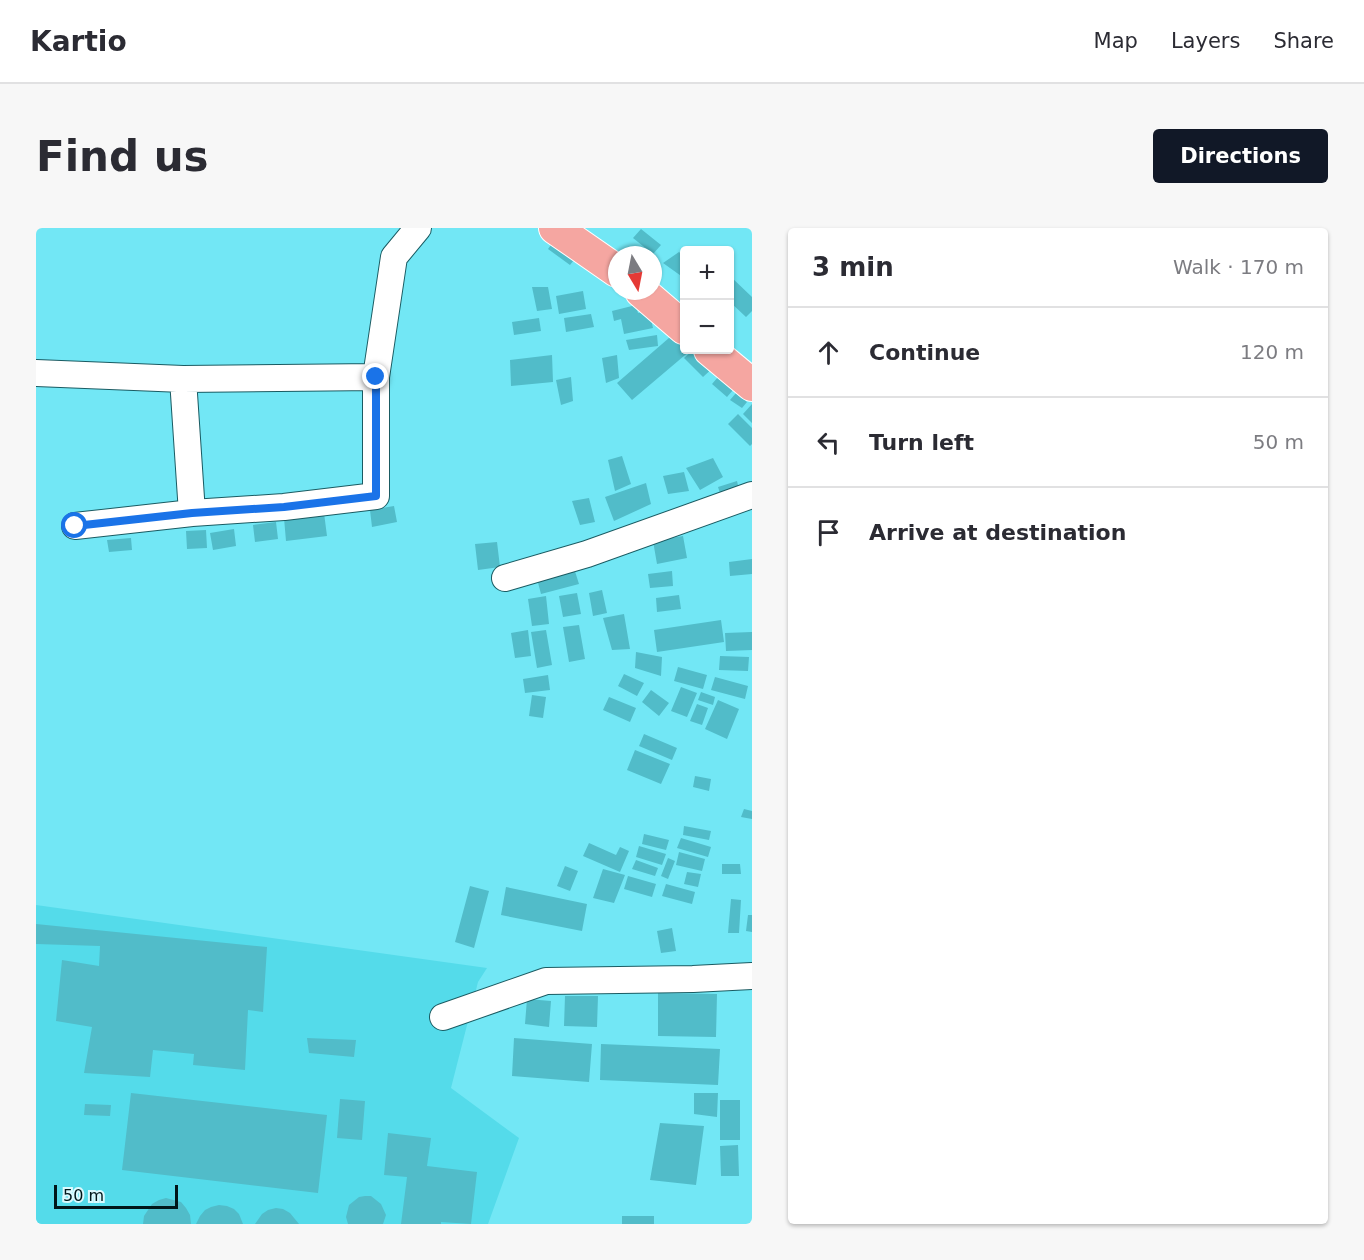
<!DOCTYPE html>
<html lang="en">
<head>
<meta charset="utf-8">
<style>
  :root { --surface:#fff; --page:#f7f7f7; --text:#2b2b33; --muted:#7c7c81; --line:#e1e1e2; --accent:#111827 }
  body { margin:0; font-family:"DejaVu Sans",sans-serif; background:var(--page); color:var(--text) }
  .controls { position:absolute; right:18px; top:18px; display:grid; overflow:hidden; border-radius:6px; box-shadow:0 2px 4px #0004 }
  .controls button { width:54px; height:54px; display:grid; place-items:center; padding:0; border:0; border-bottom:2px solid var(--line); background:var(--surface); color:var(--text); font:30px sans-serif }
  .compass { position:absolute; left:572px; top:18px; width:54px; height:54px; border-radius:50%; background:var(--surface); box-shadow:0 2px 4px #0004; rotate:170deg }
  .scale { position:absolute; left:18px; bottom:15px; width:124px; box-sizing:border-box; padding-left:6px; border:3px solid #001619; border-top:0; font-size:16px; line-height:21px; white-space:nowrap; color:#001619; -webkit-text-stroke:4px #dbfafe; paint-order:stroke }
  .stop { position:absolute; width:18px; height:18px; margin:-14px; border:4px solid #1a73e8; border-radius:50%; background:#fff }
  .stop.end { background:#1a73e8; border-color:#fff; box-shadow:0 2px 6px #0008 }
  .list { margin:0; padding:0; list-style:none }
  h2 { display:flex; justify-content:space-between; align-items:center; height:78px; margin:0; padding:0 24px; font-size:26px }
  h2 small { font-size:20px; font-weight:400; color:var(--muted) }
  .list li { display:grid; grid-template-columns:39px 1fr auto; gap:18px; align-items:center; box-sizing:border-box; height:90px; padding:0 24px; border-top:2px solid var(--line) }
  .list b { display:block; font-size:22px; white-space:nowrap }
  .list em { font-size:20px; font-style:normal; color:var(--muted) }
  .icon { flex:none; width:33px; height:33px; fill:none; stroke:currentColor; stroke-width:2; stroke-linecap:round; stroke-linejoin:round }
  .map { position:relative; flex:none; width:716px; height:996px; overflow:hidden; border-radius:6px }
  header { display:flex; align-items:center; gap:36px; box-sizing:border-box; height:84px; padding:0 30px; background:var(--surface); border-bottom:2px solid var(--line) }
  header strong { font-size:28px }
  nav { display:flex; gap:33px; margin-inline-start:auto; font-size:21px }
  .intro { display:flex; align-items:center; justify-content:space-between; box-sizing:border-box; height:144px; padding:0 36px }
  h1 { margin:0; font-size:42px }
  .button { padding:15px 27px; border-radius:6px; background:var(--accent); color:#fff; font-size:21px; font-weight:700 }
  main { display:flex; gap:36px; padding:0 36px }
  aside { flex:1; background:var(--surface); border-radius:6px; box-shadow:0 2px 4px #0004 }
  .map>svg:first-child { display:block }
  .built { fill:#54dbea }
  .building { fill:#51bcc9 }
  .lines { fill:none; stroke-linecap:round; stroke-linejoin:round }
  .minor-casing { stroke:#1a5b62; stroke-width:28 }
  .major-casing { stroke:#fff; stroke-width:34 }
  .minor { stroke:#fff; stroke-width:26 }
  .major { stroke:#f5a6a1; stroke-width:32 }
  .route { stroke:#1a73e8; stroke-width:8 }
</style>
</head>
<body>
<header>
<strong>Kartio</strong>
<nav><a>Map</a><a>Layers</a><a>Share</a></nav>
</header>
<div class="intro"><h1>Find us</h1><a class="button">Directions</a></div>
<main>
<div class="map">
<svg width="716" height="996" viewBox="0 0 716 996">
  <rect width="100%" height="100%" fill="#72e7f5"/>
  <path class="built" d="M0,677L451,740L442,754L415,860L483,910L452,996H0Z"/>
  <path class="building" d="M605,1L625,17L617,26L597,10Z
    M523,6L545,23L534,37L512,21Z
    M643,24L648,28V50L627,35Z
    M694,48L716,69V83L710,89L694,74Z
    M496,59H512L516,81L501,83Z
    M547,63L550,81L523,86L520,68Z
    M600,77L602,85L613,82L617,100L588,106L585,91L578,93L576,83Z
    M555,86L558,99L530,104L528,90Z
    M503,90L505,103L478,107L476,94Z
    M641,103L648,112V122H655L596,172L581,155Z
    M621,107L622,118L593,122L590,112Z
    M657,122H662L679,138L667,149L648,130Z
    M516,127L517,154L475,158L474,132Z
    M581,127L583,150L570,155L566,130Z
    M688,142L703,155L691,169L676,156Z
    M535,149L537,173L525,177L520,152Z
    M700,165L711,174L706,180L694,172Z
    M716,176V195L707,186Z
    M702,186L716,200V216L714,218L692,196Z
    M586,228L595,256L579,263L572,232Z
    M677,230L687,249L664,262L650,240Z
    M648,244L653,263L632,266L627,248Z
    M701,253L704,266L686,271L682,259Z
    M610,255L615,276L578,293L569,269Z
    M553,270L559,294L544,297L536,273Z
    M358,278L361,294L336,299L334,282Z
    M288,285L291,308L250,313L248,290Z
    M240,294L242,311L219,314L217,297Z
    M198,301L200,318L177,322L174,305Z
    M170,302L171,320L151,321L150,303Z
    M647,308L651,330L621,336L617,313Z
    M95,310L96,322L73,324L71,312Z
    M461,314L464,339L442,342L439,316Z
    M716,331V346L694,348L693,334Z
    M537,337L543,356L505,366L500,347Z
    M636,343L637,358L614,360L612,346Z
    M566,362L571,385L557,388L553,365Z
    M541,365L545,386L527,389L523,368Z
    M643,367L645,381L621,384L620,370Z
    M510,368L513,396L496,398L492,371Z
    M588,386L594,421L576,422L567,390Z
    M685,392L688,414L621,424L618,402Z
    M543,397L549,431L533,434L527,399Z
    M492,402L495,428L479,430L475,405Z
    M510,402L516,437L501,440L495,404Z
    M716,404V422L690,423L689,405Z
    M600,424L626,429L625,448L599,440Z
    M684,428L713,429L712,443L683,442Z
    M642,439L671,447L667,461L638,453Z
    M588,446L608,455L601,468L582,458Z
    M512,447L514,462L489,465L487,451Z
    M679,449L712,458L709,471L675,462Z
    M645,459L661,465L651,489L635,483Z
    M615,462L633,475L623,488L606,474Z
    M665,464L679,469L677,477L662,472Z
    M496,467L510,469L507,490L493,488Z
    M573,469L600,480L594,494L567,482Z
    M682,472L703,481L691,511L669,501Z
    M661,476L672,480L666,497L654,493Z
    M608,506L641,520L636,532L603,518Z
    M599,522L634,536L625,556L591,542Z
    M659,548L675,551L673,563L657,559Z
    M708,581L716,583V591L705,589Z
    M648,598L675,603L673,612L647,607Z
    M608,606L633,612L630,622L606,616Z
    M645,610L675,619L672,629L641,620Z
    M553,615L580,627L584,619L593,623L584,644L547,628Z
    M603,618L630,626L626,637L600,629Z
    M643,624L669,631L666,643L640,637Z
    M632,630L639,633L632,651L625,648Z
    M600,632L622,640L619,648L596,641Z
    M686,636H704L705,646H686Z
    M529,638L542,643L534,663L521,658Z
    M567,641L589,647L578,675L557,670Z
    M651,644L665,646L662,659L648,656Z
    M592,648L620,656L616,669L588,661Z
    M630,656L659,664L656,676L626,668Z
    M434,658L453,663L438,720L419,714Z
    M470,659L551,676L546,703L465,687Z
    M695,671L705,672L703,705H692Z
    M712,687H716V704L710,703Z
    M0,696L231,719L227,784L212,782L209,842L157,837L158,826L117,822L114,849L48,845L56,799L20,793L26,732L63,738L64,718L0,716Z
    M636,700L640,723L625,725L621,703Z
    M622,765L681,766L680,809L622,808Z
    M529,768H562L561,799L528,798Z
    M491,771L515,773L513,799L489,796Z
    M271,810L320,812L318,829L273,825Z
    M478,810L556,816L553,854L476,848Z
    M565,816L684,821L682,857L564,852Z
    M95,865L291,887L282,965L86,942Z
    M658,865H682L681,889L658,886Z
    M304,871L329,873L326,912L301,910Z
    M684,872H704V912H684Z
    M49,876L75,877L74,888L48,887Z
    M624,895L668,898L660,957L614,952Z
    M352,905L395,910L391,938L441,944L435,996L405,994V996H365L371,949L348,947Z
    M702,917L703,948H685L684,918Z
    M329,968H335L345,976L350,987L347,996H312L310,989L313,977L323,969Z
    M130,970L145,974L150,980L154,987L155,996H107L108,988L116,976L123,972Z
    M183,977L191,978L198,981L203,986L207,996H160L164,988L169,982L175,979Z
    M240,980L247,981L254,985L263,996H219L226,986L232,982Z
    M586,988H618V996H586Z"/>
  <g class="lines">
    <g class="minor-casing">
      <path id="minor" d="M0,145L147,151L340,149
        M147,151L156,285
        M39,298L156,285L248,279L340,268V149L358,29L382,0
        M469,350L551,326L716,267
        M407,789L510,753L657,751L716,748"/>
    </g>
    <g class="major-casing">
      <path id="major" d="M519,0L581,43
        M605,63L648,100
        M674,122L716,157"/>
    </g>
    <use href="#minor" class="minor"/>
    <use href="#major" class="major"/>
  </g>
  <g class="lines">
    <path class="route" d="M39,298L156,285L248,279L340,268V149"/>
  </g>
</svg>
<div class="controls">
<button>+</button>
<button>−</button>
</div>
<svg class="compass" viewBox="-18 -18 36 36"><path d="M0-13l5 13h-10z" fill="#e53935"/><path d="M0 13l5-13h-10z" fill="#7c7c81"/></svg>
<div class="scale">50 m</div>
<div class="stop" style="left:39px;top:298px"></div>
<div class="stop end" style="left:340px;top:149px"></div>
</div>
<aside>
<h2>3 min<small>Walk · 170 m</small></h2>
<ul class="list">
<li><svg class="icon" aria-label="ahead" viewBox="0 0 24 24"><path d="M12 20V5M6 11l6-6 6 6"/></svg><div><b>Continue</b></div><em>120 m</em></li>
<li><svg class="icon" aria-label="left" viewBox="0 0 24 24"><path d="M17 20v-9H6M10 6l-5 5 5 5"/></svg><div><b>Turn left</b></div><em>50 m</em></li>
<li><svg class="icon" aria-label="arrive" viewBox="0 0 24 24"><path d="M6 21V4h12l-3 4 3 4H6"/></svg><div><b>Arrive at destination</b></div></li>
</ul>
</aside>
</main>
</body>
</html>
